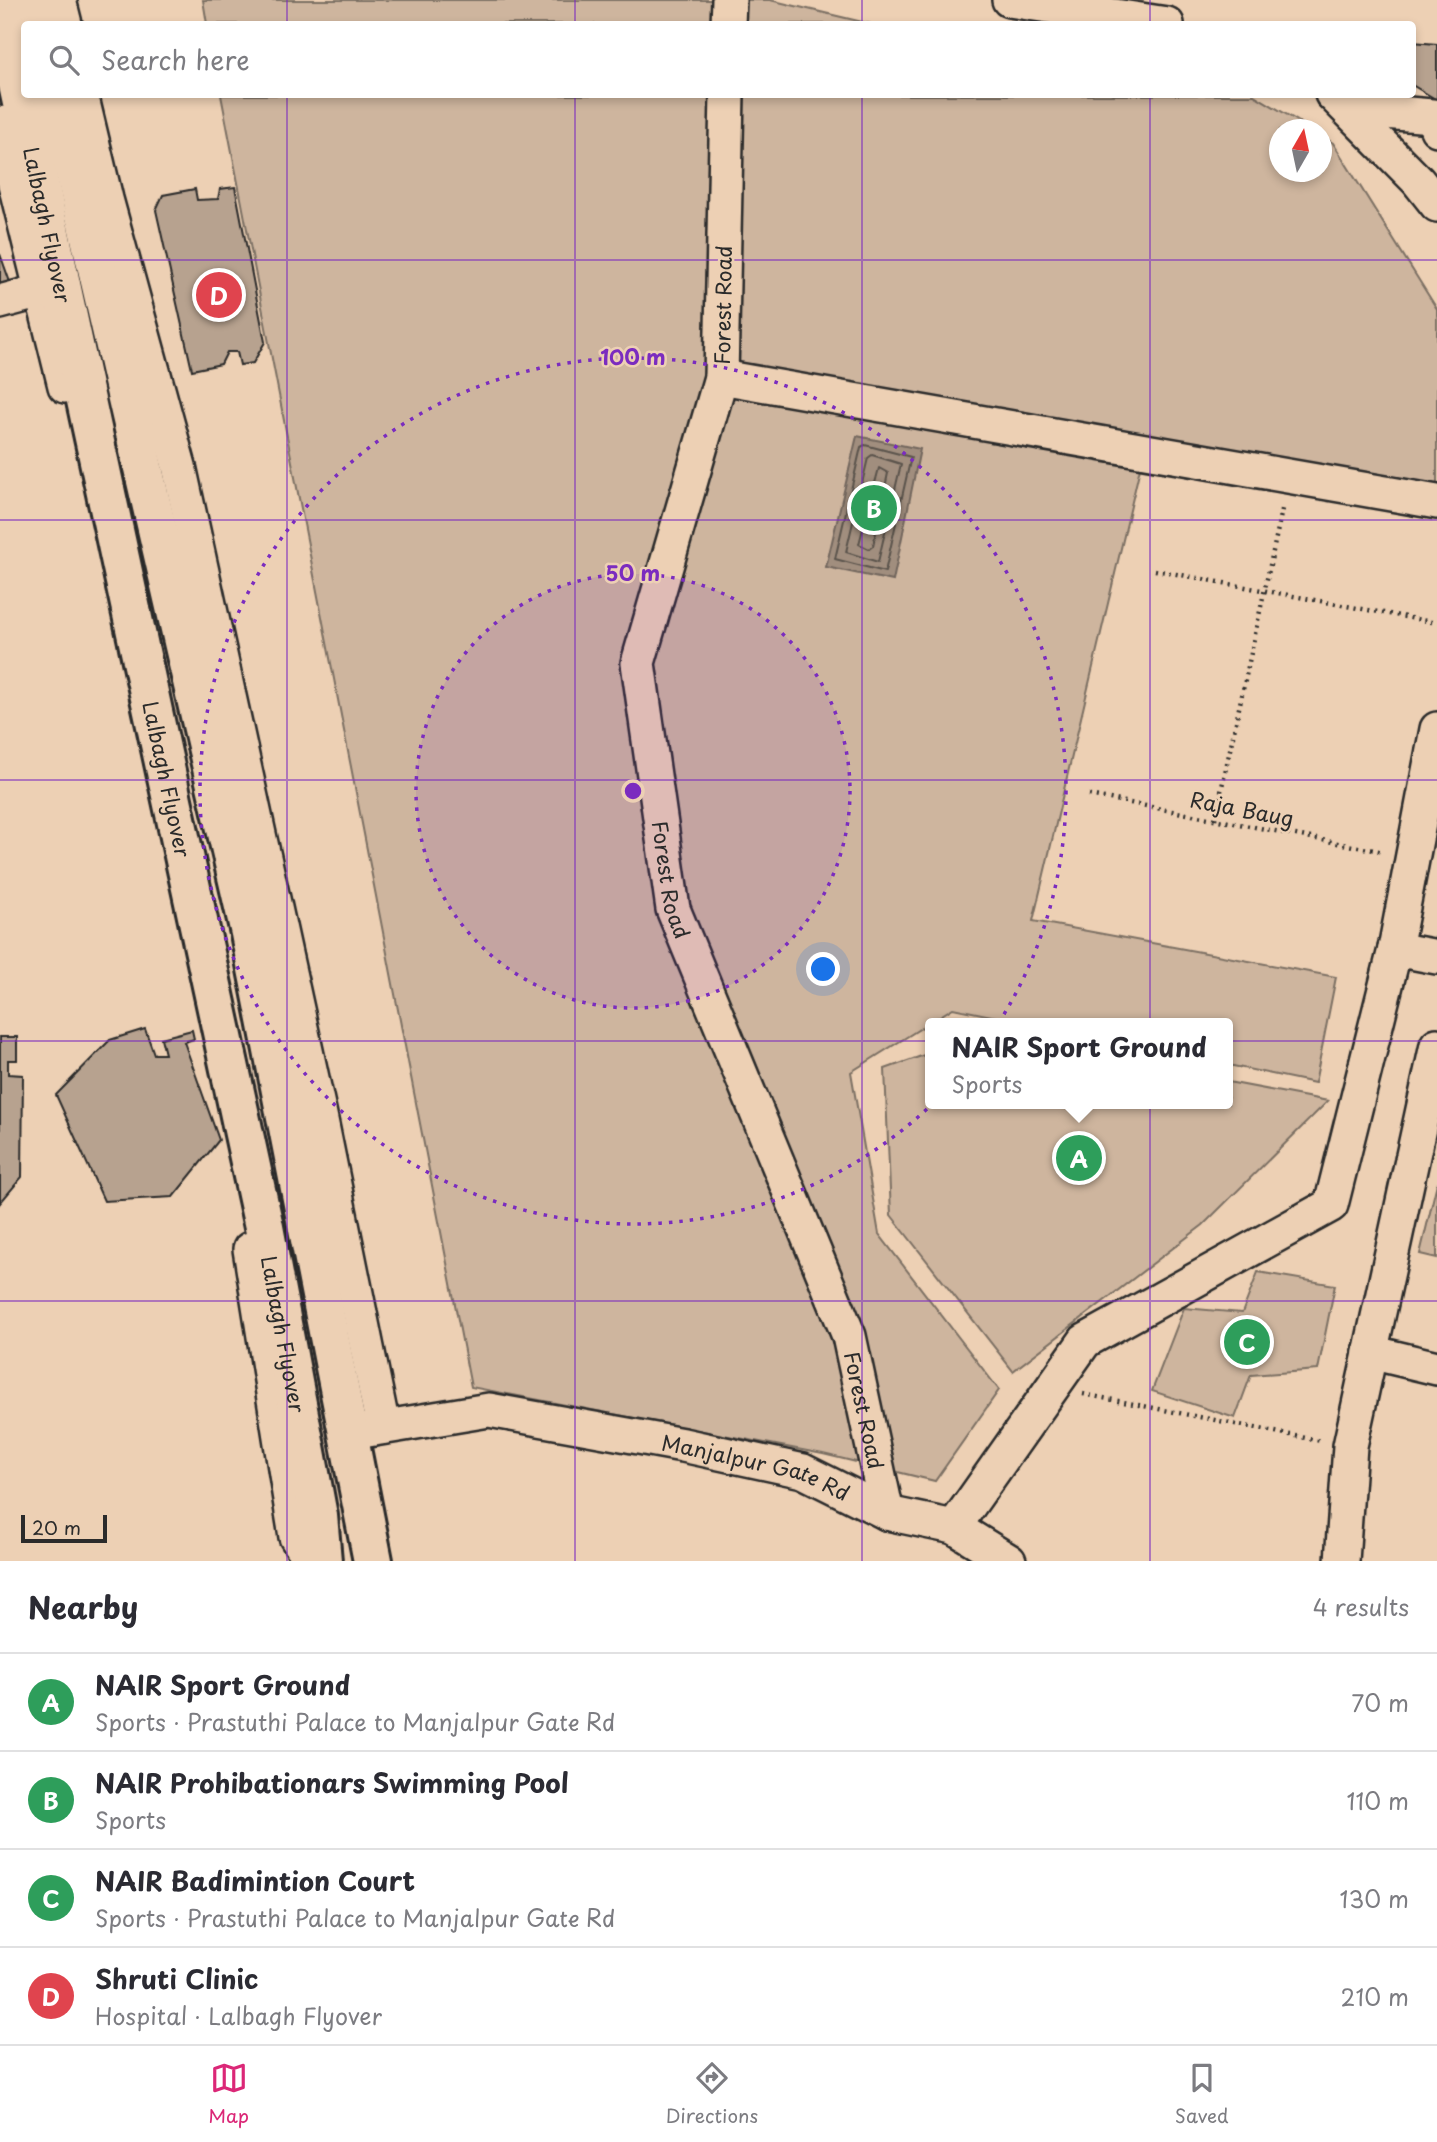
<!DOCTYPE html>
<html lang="en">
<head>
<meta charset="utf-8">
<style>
  :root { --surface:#fff; --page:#f2f2f3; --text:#2b2b33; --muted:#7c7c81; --line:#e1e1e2; --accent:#db2777 }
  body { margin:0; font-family:"Playpen Sans",sans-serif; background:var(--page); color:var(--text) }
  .compass { position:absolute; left:1269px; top:119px; width:63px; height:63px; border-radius:50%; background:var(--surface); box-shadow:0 4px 10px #0003; rotate:9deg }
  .scale { position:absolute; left:21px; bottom:18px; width:86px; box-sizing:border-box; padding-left:7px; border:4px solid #2b2b2b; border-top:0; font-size:19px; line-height:24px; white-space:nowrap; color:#2b2b2b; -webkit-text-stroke:5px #edd0b4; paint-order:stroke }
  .you { position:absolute; left:824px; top:970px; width:24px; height:24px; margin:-18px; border:5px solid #fff; border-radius:50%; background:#1a73e8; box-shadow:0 0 0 10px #1a73e833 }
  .badge { display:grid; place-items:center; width:46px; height:46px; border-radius:50%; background:var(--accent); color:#fff; font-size:23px; font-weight:700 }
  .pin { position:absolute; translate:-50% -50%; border:4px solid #fff; box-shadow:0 2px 7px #0006 }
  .popup { position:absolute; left:925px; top:1018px; width:308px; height:91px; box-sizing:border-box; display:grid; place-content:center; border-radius:7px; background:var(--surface); filter:drop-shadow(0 2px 5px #0005); font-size:23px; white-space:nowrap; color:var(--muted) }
  .popup b { font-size:26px; color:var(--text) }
  .popup::after { content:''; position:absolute; left:50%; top:100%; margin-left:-14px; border:14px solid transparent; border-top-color:var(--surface) }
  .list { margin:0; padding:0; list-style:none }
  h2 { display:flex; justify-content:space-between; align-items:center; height:91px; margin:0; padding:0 28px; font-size:30px }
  h2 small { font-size:23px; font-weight:400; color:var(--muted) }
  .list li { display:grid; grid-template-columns:46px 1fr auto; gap:21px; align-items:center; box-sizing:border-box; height:98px; padding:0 28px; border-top:2px solid var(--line) }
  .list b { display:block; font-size:26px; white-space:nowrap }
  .list p { margin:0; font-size:23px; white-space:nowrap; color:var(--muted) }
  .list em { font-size:23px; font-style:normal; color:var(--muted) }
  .icon { flex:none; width:38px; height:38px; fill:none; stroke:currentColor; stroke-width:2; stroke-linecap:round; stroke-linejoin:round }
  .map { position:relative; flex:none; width:1437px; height:1561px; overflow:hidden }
  .search { position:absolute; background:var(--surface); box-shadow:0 4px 10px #0003; left:21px; right:21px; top:21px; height:77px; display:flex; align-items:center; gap:18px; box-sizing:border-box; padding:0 24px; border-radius:7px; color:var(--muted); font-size:26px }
  .sheet { height:483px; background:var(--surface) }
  nav { display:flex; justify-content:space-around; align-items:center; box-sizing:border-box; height:98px; border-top:2px solid var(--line); background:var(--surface); font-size:19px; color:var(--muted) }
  nav a { display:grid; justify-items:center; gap:4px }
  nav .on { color:var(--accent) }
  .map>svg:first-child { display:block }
  .green { fill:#ceb59e; stroke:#7c7064; stroke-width:2 }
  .water { fill:#a18e7e; stroke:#72665d; stroke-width:2 }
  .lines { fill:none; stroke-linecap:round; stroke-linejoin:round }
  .shore { stroke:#5a534c; stroke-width:2 }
  .building { fill:#b7a28f; stroke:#2b2b2b; stroke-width:2 }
  .minor-casing { stroke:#2b2b2b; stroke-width:38 }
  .highway-casing { stroke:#2b2b2b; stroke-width:44 }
  .path { stroke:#2b2b2b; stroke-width:4.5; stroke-dasharray:2 5; stroke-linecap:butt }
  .minor { stroke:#edd0b4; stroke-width:33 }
  .highway { stroke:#edd0b4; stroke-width:38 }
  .grid { fill:none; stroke:#7b2cbf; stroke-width:2; stroke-opacity:0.55 }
  .ring { fill:none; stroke:#7b2cbf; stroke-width:3.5; stroke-dasharray:3.5 7 }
  .labels { text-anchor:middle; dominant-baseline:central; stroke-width:5; stroke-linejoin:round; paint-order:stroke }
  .street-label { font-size:21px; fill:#2b2b2b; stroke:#edd0b4 }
  .centre { fill:#7b2cbf; stroke:#edd0b4; stroke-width:3.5 }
  .ring-label { font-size:21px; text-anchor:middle; font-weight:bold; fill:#7b2cbf; stroke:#edd0b4; stroke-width:5; stroke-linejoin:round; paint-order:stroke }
</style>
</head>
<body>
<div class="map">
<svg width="1437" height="1561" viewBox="0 0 1437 1561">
  <rect width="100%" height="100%" fill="#edd0b4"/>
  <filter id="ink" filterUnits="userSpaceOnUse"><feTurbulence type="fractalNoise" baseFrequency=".0143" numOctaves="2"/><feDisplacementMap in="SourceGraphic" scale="14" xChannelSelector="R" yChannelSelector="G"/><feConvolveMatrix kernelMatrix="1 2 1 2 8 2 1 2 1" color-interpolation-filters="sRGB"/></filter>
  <g filter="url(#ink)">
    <path class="green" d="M203,0H770L871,24H207Z
      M221,95H1254L1311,129L1280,130V172H1322V136L1333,143L1437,309V494L1147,438L1033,921L1336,977L1315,1083L1228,1065V1023H1025L953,1008L851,1072L879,1234L999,1390L935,1481L823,1454L471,1387Z
      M930,1053V1104H1228V1082L1328,1101L1203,1225L1013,1371L891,1215L885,1069Z
      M1437,1183V1258L1420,1254Z
      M1258,1272L1335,1285L1318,1370L1251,1375L1235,1418L1152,1391L1184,1308L1242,1313Z"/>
    <path class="water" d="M857,436L920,449L893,581L826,567Z"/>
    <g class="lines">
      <path class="shore" d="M865,445L911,457L885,572L835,559L861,447Z
        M872,455L901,464L878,562L846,552L868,458Z
        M879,468L888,473L873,546L869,549L859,544Z"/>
    </g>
    <path class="building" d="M1412,42L1437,44V100L1412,85Z
      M235,187L265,342L253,363L240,365L237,352H227L221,364L192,370L156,210L163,195L195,189L197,200L218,199L220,189Z
      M0,254L11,285L0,287Z
      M145,1029L154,1054H165L161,1038L192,1030L194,1039L184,1042L219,1140L173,1197L104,1201L56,1095L110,1040Z
      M0,1037H17V1060H8V1074L23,1075L22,1177L0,1203Z"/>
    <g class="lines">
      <g class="minor-casing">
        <g id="minor">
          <path d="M59,0L65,24"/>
          <path d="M1009,0L1167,24"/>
          <path d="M728,24L729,0"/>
          <path d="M81,94L106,199L179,466L320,1115L383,1427"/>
          <path id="s1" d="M727,94L721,377L638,663L673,909L849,1336L887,1513"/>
          <path d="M1332,94L1418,181L1437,205"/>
          <path d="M1348,109L1432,116L1437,129"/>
          <path d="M0,123L65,386"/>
          <path d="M0,302L41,291"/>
          <path d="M721,377L1437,502"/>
          <path d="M1395,949L1437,957"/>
          <path d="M250,1249L296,1537L311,1561"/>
          <path d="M1370,1352L1437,1368"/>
          <path id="s2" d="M362,1431L489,1410L683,1445L803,1471L887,1513L954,1527L1009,1561"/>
          <path d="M954,1527L1085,1341L1331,1205L1395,949L1437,729"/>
          <path d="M1342,1561L1350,1446L1437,1045"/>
        </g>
      </g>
      <g class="highway-casing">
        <g id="highway">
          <path d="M36,0L41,24"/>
          <path id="s3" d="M0,1L264,1227L318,1516L322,1561"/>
          <path d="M57,94L250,933L373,1561"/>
        </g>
      </g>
      <path class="path" d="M1155,570L1437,623
        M1089,795L1384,852
        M1215,819L1283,505
        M1083,1394L1321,1441"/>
      <use href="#minor" class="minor"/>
      <use href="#highway" class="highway"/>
    </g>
  </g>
  <path class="grid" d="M287,0V24M575,0V24M862,0V24M1150,0V24M287,94V1561M575,94V1561M862,94V1561M1150,94V1561M0,260H1437M0,520H1437M0,780H1437M0,1041H1437M0,1301H1437"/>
  <circle cx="633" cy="791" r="217" fill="#7b2cbf" fill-opacity=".12"/>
  <g class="ring">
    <circle cx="633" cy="791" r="217"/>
    <circle cx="633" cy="791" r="433"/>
  </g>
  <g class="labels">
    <g class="street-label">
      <text stroke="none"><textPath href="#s3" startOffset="229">Lalbagh Flyover</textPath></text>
      <text transform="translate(722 305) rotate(-89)">Forest Road</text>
      <text stroke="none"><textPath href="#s3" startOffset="796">Lalbagh Flyover</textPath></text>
      <text transform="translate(1242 808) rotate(11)">Raja Baug</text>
      <text stroke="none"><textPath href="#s1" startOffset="800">Forest Road</textPath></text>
      <text stroke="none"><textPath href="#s3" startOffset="1363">Lalbagh Flyover</textPath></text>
      <text stroke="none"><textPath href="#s1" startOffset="1367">Forest Road</textPath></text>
      <text stroke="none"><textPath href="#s2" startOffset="402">Manjalpur Gate Rd</textPath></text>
    </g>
  </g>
  <circle cx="633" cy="791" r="10" class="centre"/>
  <g class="ring-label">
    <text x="633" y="365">100 m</text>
    <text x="633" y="581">50 m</text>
  </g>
</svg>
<svg class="compass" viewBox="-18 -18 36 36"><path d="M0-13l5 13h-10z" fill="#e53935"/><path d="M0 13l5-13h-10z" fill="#7c7c81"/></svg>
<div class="scale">20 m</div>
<div class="you"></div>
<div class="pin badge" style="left:1079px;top:1158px;background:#2e9e5b">A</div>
<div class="popup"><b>NAIR Sport Ground</b>Sports</div>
<div class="pin badge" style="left:874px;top:508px;background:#2e9e5b">B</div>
<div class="pin badge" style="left:1247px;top:1342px;background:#2e9e5b">C</div>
<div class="pin badge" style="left:219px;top:295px;background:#e0444e">D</div>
<div class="search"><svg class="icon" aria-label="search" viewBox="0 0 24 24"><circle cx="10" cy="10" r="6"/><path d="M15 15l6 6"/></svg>Search here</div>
</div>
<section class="sheet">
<h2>Nearby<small>4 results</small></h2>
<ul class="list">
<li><span class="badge" style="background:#2e9e5b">A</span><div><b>NAIR Sport Ground</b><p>Sports · Prastuthi Palace to Manjalpur Gate Rd</p></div><em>70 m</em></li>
<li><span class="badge" style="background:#2e9e5b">B</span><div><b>NAIR Prohibationars Swimming Pool</b><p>Sports</p></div><em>110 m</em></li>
<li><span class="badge" style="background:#2e9e5b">C</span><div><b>NAIR Badimintion Court</b><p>Sports · Prastuthi Palace to Manjalpur Gate Rd</p></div><em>130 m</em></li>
<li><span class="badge" style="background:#e0444e">D</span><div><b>Shruti Clinic</b><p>Hospital · Lalbagh Flyover</p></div><em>210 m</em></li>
</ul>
</section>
<nav>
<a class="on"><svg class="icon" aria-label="map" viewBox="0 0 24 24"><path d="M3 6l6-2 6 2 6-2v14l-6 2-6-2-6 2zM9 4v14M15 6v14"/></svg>Map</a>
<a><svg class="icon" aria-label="directions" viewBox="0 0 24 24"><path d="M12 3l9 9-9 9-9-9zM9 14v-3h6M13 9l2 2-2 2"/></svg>Directions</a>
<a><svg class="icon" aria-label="saved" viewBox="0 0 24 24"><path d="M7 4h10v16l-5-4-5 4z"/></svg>Saved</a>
</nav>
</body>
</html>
